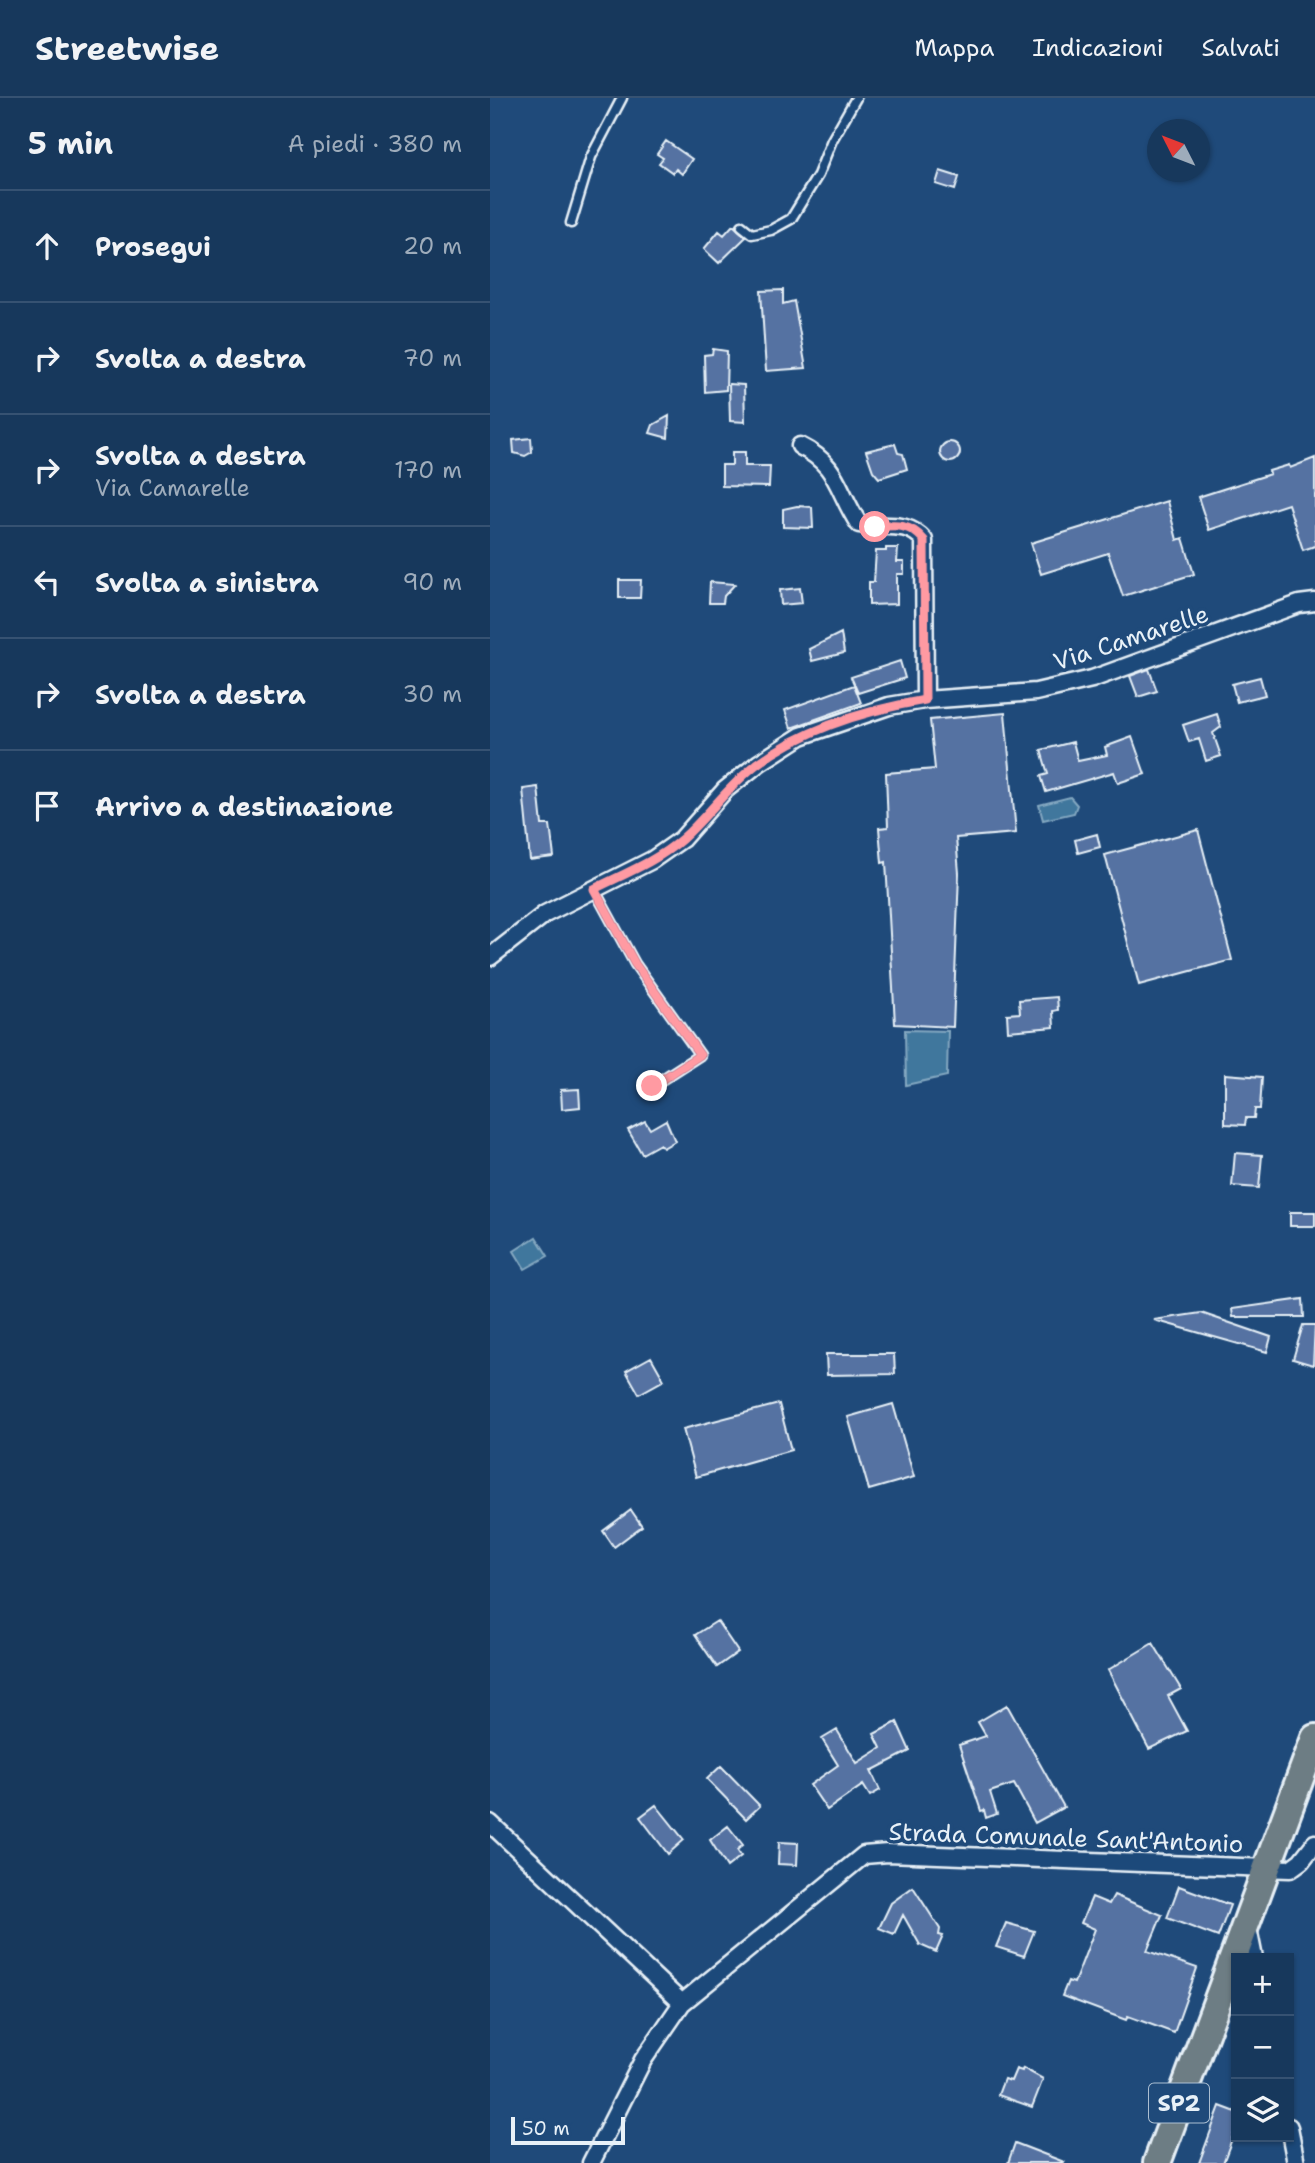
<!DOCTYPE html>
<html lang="it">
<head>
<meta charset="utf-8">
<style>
  :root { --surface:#17385c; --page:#203f62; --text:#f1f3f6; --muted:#9eacbb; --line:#365272 }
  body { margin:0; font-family:"Shantell Sans",sans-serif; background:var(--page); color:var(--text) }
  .controls { position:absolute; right:21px; bottom:21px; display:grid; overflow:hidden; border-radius:0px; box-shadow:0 2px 5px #0004 }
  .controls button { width:63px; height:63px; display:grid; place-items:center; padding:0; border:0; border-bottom:2px solid var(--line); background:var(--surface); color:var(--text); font:35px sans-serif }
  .compass { position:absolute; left:657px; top:21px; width:63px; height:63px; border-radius:50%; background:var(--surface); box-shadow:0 2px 5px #0004; rotate:312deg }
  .scale { position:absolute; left:21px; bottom:18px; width:114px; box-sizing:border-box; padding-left:7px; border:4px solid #e8f1f8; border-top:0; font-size:19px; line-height:24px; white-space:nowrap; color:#e8f1f8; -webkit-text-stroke:5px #1f4a7a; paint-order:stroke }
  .stop { position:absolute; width:21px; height:21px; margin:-16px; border:5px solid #ff9aa2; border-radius:50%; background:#fff }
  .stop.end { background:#ff9aa2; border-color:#fff; box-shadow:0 2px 7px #0008 }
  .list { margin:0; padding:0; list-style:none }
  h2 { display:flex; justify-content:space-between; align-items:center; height:91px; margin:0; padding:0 28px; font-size:30px }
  h2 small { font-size:23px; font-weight:400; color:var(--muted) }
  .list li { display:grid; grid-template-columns:46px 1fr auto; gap:21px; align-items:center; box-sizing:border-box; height:112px; padding:0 28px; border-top:2px solid var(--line) }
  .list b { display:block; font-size:26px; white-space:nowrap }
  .list p { margin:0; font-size:23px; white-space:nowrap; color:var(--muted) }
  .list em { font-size:23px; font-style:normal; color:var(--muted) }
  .icon { flex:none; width:38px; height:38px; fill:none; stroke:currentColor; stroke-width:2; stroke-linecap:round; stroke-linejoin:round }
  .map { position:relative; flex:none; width:825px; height:2065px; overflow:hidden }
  header { display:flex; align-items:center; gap:42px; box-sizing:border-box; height:98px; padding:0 35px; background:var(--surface); border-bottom:2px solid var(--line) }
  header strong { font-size:33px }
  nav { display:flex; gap:38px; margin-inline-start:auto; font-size:24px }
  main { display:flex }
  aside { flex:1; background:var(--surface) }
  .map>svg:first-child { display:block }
  .water { fill:#41779d; stroke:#84a8c1; stroke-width:2 }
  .building { fill:#5472a2; stroke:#e8f1f8; stroke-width:2 }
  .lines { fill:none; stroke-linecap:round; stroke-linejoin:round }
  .service-casing { stroke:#e8f1f8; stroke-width:13 }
  .minor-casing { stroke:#e8f1f8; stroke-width:21 }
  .primary-casing { stroke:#e8f1f8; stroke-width:32 }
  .service { stroke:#1f4a7a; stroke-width:8 }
  .minor { stroke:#1f4a7a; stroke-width:16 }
  .primary { stroke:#6d7d84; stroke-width:26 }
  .route { stroke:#ff9aa2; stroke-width:9 }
  .labels { text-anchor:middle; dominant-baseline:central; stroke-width:7; stroke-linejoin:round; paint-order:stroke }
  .shield { fill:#1f4a7a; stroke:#acbfd2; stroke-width:2 }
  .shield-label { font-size:23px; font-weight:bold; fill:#e8f1f8 }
  .street-label { font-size:24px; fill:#e8f1f8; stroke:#1f4a7a }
</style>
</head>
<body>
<header>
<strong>Streetwise</strong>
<nav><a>Mappa</a><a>Indicazioni</a><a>Salvati</a></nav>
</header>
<main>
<aside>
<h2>5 min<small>A piedi · 380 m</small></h2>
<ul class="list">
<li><svg class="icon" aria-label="ahead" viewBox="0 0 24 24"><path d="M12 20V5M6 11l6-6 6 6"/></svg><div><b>Prosegui</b></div><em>20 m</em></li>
<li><svg class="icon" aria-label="right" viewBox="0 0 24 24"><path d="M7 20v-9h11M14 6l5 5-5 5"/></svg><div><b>Svolta a destra</b></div><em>70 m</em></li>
<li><svg class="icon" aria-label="right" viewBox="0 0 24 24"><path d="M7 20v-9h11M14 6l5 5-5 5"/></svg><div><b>Svolta a destra</b><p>Via Camarelle</p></div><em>170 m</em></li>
<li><svg class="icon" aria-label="left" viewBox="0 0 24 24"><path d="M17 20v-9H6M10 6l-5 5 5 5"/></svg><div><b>Svolta a sinistra</b></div><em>90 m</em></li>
<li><svg class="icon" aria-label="right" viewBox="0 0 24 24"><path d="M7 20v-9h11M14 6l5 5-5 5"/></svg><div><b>Svolta a destra</b></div><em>30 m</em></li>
<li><svg class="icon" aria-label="arrive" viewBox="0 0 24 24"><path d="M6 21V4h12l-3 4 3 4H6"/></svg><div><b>Arrivo a destinazione</b></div></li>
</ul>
</aside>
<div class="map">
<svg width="825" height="2065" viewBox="0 0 825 2065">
  <rect width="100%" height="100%" fill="#1f4a7a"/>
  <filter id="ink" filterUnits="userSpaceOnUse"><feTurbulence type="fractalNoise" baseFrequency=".0143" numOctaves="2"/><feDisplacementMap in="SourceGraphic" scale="14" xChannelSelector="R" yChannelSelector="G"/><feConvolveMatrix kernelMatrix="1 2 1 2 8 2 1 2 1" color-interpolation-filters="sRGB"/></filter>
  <g filter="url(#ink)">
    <path class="water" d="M580,699L587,707L584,715L553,722L549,707Z
      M415,932L458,933L457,978L416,987Z
      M46,1139L58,1158L35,1171L24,1153Z"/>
    <path class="building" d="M176,43L202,61L192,76L186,71L183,75L169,65L173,60L167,56Z
      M450,73L469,79L465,92L446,86Z
      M243,127L256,139L229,165L214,151L229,133L234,137Z
      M293,192V206L304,203L316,270L276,273L271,193Z
      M223,251L237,253L236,292L215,294L214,257L222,256Z
      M239,286L254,287L255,324L240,323Z
      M179,318L178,340L160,335L163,327Z
      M41,340L42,354L35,358L24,355L23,342Z
      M450 354a10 10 0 1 1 20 0a10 10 0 1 1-20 0Z
      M405,346L408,355L413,356L417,371L389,380L383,373L376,353Z
      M242,354H255V368H280L279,389L232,388V367H242Z
      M825,360V448L813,452L798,406L719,432L708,399L780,376L779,373L799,367L800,370Z
      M677,403L687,442L693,440L704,476L633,498L618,455L551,476L541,445Z
      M307,408L322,409L323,430L293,429V411Z
      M396,450H408L407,464H414V476H407V506L379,507V484H384L386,453H396Z
      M129,482H151L150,500H129Z
      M220,484L245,486L234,498L233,505H219Z
      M310,490L312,505L291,507L290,492Z
      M351,535L354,555L322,563L319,551Z
      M410,563L415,580L368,595L361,579Z
      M659,571L667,593L648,599L640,578Z
      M770,579L775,597L747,604L742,586Z
      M364,587L371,605L301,630L295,612Z
      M515,615L526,735L466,740L469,775L463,929L405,926L396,764L392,765L389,730L398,729L396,675L445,671L440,622Z
      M727,616L731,629L723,635L731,658L716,663L709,641L699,644L693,627Z
      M642,639L655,676L628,685L624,674L556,694L551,678L558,676L551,652L583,644L588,663L617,657L615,649Z
      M48,689L52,727H60L64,759L40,762L33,691Z
      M708,732L742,862L649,887L615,757Z
      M607,736L610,749L588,755L585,742Z
      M567,899L568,912L563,913L564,929L518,933L517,916L530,915L529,902Z
      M735,976L772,979L770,1011H765L764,1020H756L755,1027L735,1026Z
      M89,991L90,1009L72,1011L71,992Z
      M176,1022L185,1043L173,1050L170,1046L152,1056L138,1032L155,1023L160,1031Z
      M745,1055L772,1057L769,1090L742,1088Z
      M800,1114H825V1128H800Z
      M813,1201L814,1219H743L742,1211Z
      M711,1215L781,1239L777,1254L664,1222Z
      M813,1227H825L823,1267L803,1261Z
      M336,1256H404L405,1276L337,1277Z
      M161,1259L174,1282L149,1296L136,1273Z
      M289,1306L301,1352L206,1379L193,1331Z
      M403,1306L424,1379L379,1392L358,1319Z
      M141,1412L152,1428L124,1449L113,1433Z
      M227,1523L248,1554L227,1569L205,1537Z
      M663,1545L691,1591L678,1598L697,1633L659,1651L618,1572Z
      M517,1607L574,1709L545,1725L524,1686L500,1694L507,1716L496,1720L494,1712L491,1713L469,1647L496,1638L488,1624Z
      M407,1624L420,1653L381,1673L390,1692L380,1698L373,1687L337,1712L320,1687L348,1667L332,1641L347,1632L367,1665L391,1650L384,1636Z
      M231,1668L270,1708L256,1721L217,1681Z
      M166,1707L194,1742L178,1756L150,1719Z
      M238,1728L253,1747L247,1752L251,1758L237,1769L220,1742Z
      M289,1744L308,1745L307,1767L288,1766Z
      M689,1788L740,1807L728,1839L677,1820Z
      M423,1789L450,1831L449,1837L453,1838L446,1854L430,1847L413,1817L404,1836L389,1830L401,1805Z
      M624,1797L672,1817L657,1853L707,1870L684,1935L638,1918L636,1922L572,1898L578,1883L584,1885L605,1831L591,1825L602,1799L619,1806Z
      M516,1825L544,1833L534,1858L506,1849Z
      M533,1970L553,1981L542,2009L508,1997L514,1981L521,1983L526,1971L532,1973Z
      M730,2008L746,2014V2030L733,2065H709Z
      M525,2045L574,2064L573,2065H518Z"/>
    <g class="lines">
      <g class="service-casing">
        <path id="service" d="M81,125L101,59L132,0
          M252,128L262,136L281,132L301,121L328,77L342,42L366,0
          M104,791L145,866L210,957L162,988"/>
      </g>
      <g class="minor-casing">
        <path id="minor" d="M310,348C349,367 347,393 369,426C393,431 416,421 434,442L435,602
          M0,859L55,816L162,762L192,741L235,692L269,665L311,638L399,608L435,602L546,594L602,581L809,506L825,504
          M0,1725L192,1905
          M758,1830L764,1860
          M799,2029L806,2065
          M101,2065L153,1962L192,1905L374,1757L398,1755L800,1771L811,1763L825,1745"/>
      </g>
      <g class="primary-casing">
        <path id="primary" d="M667,2065L825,1640"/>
      </g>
      <use href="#service" class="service"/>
      <use href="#minor" class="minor"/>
      <use href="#primary" class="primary"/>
    </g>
  </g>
  <g class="lines" filter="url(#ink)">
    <path class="route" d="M162,988L210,957L145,866L104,791C134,776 167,763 192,741C219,717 236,690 267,666C316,630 376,612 435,602L434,442C420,425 405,427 385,429"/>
  </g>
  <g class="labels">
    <rect class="shield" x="659" y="1985.5" width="60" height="39" rx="5"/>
    <g class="shield-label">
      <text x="689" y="2005">SP2</text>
    </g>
    <g class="street-label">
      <text transform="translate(641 540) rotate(-18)">Via Camarelle</text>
      <text transform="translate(576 1740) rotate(2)">Strada Comunale Sant'Antonio</text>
    </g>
  </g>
</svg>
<div class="controls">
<button>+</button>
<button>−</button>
<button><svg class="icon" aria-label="layers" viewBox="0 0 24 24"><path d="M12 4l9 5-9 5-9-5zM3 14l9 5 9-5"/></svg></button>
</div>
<svg class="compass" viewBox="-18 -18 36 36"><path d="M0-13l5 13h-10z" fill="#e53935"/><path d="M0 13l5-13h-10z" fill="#9eacbb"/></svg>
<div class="scale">50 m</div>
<div class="stop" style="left:385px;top:429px"></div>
<div class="stop end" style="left:162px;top:988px"></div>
</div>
</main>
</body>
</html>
